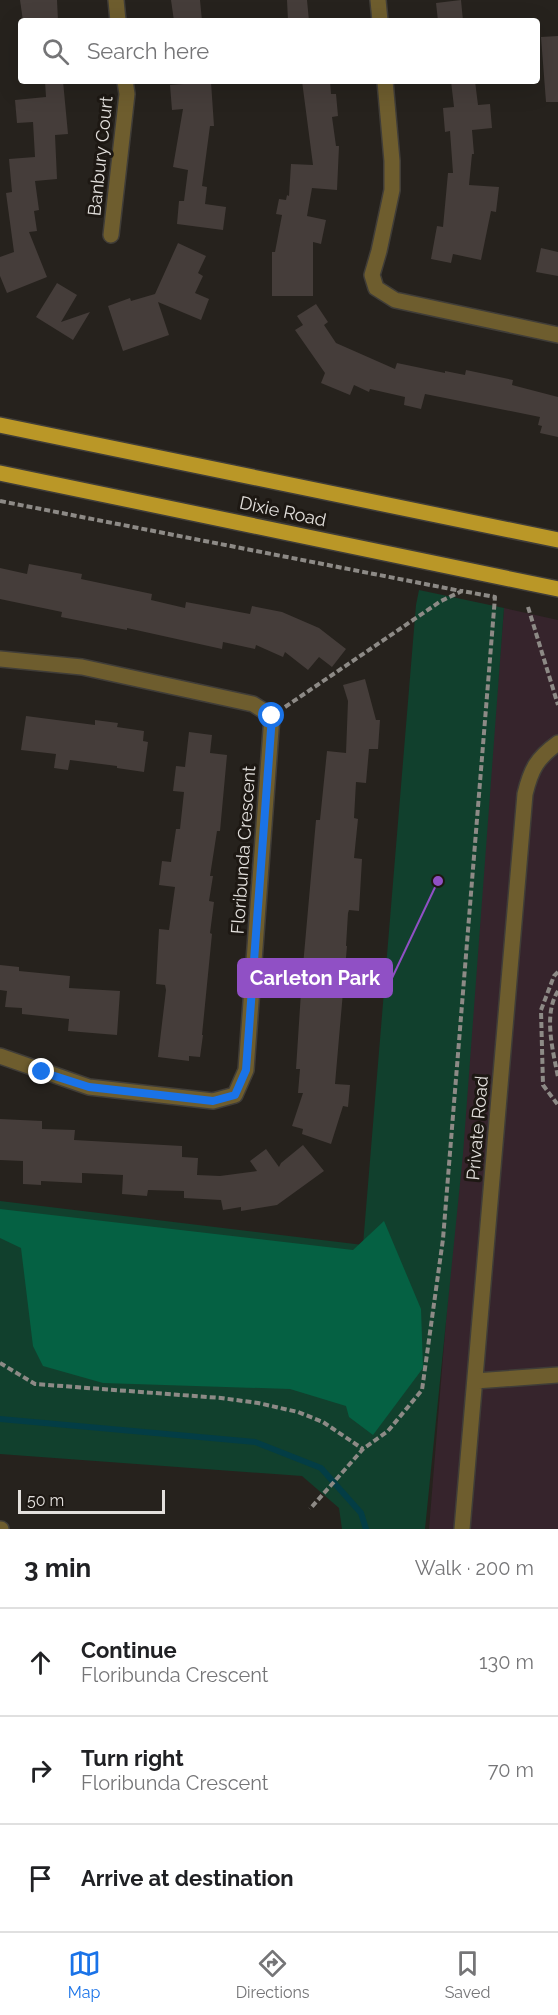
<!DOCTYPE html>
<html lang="en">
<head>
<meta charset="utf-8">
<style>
  :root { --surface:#fff; --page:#f6f6f6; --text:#202124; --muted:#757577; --line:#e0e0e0; --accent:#1a73e8 }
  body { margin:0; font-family:Raleway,sans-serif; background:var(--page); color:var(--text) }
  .scale { position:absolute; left:18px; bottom:15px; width:147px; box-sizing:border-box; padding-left:6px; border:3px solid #e3e0dd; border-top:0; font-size:16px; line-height:21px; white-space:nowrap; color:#e3e0dd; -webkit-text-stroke:4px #1d1813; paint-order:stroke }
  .stop { position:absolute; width:18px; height:18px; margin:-14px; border:4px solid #1a73e8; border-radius:50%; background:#fff }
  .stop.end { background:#1a73e8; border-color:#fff; box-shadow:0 2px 6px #0008 }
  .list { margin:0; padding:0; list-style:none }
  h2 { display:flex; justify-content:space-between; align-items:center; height:78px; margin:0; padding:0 24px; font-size:26px }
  h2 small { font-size:20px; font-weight:400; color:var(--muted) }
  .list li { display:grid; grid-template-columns:39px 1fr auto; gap:18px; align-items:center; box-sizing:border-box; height:108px; padding:0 24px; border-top:2px solid var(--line) }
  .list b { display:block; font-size:22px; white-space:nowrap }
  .list p { margin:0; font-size:20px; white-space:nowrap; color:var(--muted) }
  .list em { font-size:20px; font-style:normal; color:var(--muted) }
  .icon { flex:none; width:33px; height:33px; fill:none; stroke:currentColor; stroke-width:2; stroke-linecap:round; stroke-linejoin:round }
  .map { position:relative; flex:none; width:558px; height:1529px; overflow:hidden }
  .search { position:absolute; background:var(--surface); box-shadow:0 6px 24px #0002; left:18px; right:18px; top:18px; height:66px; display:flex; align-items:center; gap:15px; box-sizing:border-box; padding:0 21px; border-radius:6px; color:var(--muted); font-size:22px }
  .sheet { height:402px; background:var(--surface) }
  nav { display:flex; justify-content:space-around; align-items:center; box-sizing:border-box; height:84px; border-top:2px solid var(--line); background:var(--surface); font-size:16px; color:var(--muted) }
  nav a { display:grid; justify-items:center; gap:3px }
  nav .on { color:var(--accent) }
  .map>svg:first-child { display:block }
  .commercial { fill:#36242c }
  .green { fill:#11402d }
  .forest { fill:#056143 }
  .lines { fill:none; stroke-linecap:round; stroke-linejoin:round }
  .stream { stroke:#033d45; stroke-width:6 }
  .building { fill:#453d3a }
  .minor-casing { stroke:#403d38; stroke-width:18 }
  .major-casing { stroke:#403d38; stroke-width:18 }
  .path { stroke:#8d8a86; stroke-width:4; stroke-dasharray:6 3; stroke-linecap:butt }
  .minor { stroke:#6e5d2e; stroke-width:15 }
  .major { stroke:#ba9727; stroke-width:15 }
  .route { stroke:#1a73e8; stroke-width:8 }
  .labels { text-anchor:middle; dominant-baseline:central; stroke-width:6; stroke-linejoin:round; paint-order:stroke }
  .street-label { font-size:18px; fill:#e3e0dd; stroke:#1d1813 }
  .leader { fill:none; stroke:#9050c5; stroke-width:2 }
  .callout-dot { fill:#9050c5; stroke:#1d1813; stroke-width:2 }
  .callout { fill:#9050c5; stroke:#9050c5; stroke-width:2 }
  .callout-label { font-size:20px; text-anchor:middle; font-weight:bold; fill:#fff }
</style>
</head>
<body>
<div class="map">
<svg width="558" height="1529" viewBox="0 0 558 1529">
  <rect width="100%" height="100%" fill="#26221d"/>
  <path class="commercial" d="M504,608L558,620V1529H429Z"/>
  <path class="green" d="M419,590L504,608L463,1154L425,1529H342L339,1508L302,1476L0,1454V1201L363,1245L416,605Z"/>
  <path class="forest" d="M0,1209L353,1250L384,1221L421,1309L423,1368L373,1435L349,1417L346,1406L290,1389L103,1383L43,1366L33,1346L21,1248L0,1238Z"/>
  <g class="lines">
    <path class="stream" d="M0,1419L255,1442L321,1468L361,1513L366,1529"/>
  </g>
  <path class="building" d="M20,0H57L58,21H23Z
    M171,0H200L202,21H174Z
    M287,0H307L309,21H288Z
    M461,0L463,21H438L436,3Z
    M558,36V102H546L541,37Z
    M45,81H63L68,134L55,135L57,179L35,181L39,210L34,211L37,231L29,232L47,277L7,293L0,276V257L14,252L6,193L12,192L9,159L35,157L33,122L17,123L15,100L46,97Z
    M302,81H330L331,94H336L338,116L332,117L336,146H339L337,190L312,188L307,216L326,220L321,244L313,242V296H272V252H275L282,215L276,214L279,199L286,200L287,195L289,196L291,164L313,165Z
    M451,81H475L478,105L490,104L492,128L472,130L474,154H472L469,185L499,187L496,212L491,211L481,260L453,254L451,263L431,259L437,226L443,227L448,173H453L450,131L445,132L443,108L454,107Z
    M211,82L214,126H210L202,186L207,187L205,204L226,207L223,230L177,224L179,201H184L188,170L173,167L183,109L172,110L170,85Z
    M178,243L206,256L198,273L203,276L195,293L209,299L201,320L158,302L169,335L123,351L108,306L130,298L131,301L155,294Z
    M541,248L558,252V276L536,272Z
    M57,283L77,295L61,322L90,312L73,340L36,317Z
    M316,304L328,322L324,325L336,343L395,369L397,363L445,373V371L465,375L466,370L513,380L512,385L558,397V437L540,433L542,426L538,425L540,417L425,394L421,409L404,405L405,397L370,389L369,392L354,385L350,395L321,383L325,373L295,330L303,325L297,316Z
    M29,564L82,574L81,579L152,594L151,600L185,608L186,602L250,614L252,606L282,612L319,628L346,649L332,667L319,657L308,670L285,652L283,657L256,645L255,649L223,642L222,649L127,628V630L61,617L62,612L0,599V568L27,574Z
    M365,679L376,720H380L378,749H369L366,783L356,782L354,818L358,819L354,858L362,859L359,911L349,910L348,913L346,946H347L335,1084L350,1085L348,1107L343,1106L331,1144L302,1134L303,1129L292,1126L303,1093H298L300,1069H296L302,977L316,820H320L327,751L346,753L348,701L343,685Z
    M26,716L95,725V720L118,723L117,727L144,731L143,741L148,742L144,772L117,768V766L70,760L68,770L54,768L56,754L21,750Z
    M189,732L212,735L210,753L227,755L220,831H217L210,876H213L209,901L214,902L210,933L212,934L202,1035H203L200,1057L189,1056V1061L158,1057L166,990L165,985L156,984L159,929L169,930L175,887L159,885L162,861L171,862L176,829H180L184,792L173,791L176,766L185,767Z
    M0,965L19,967V971L70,976L69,988L120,991L117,1035L68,1031L69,1019L22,1014V1008L5,1007L7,991L0,990Z
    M0,1119L42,1121V1129L75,1130L74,1140L182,1146V1157L198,1158L197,1175L220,1176L257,1171L250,1161L266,1149L279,1167L281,1163L303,1145L324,1171L277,1205L241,1211V1207L223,1210L221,1200L184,1198V1191L148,1190L147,1196L122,1194L123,1175L82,1173V1183L41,1181V1185L23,1184V1161L0,1160Z"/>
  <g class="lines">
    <g class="minor-casing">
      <path id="minor" d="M116,0L118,21
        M378,0L380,21
        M385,81L392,161V190L379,251L372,275L376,288L395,300L558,335
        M111,235L127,94L125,81
        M0,659L82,667L253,704L272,716L246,1070L235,1095L213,1101L89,1087L0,1056
        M475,1381L558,1375
        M0,1529H1
        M462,1529L525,794C531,769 537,758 558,743"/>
    </g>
    <g class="major-casing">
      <path id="major" d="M0,425L558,540
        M0,473L558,589"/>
    </g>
    <path class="path" d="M0,501L461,591
      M528,607L558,705
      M285,707L441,601L462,591L495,597L443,1239L422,1390L388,1431L363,1449L310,1509
      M558,972L554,976L541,1010L543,1085L558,1105
      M558,991C543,1014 553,1051 558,1077
      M0,1363L35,1384L221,1398L258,1403L298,1412L323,1422L363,1449"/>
    <use href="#minor" class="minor"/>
    <use href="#major" class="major"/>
  </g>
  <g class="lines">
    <path class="route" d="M42,1072L89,1087L213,1101L235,1095L246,1070L272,716"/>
  </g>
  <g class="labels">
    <g class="street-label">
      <text transform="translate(100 156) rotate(-84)">Banbury Court</text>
      <text transform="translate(283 511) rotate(12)">Dixie Road</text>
      <text transform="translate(243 850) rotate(-86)">Floribunda Crescent</text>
      <text transform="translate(477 1128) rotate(-85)">Private Road</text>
    </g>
  </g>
  <path class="leader" d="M438 881L392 978"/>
  <circle class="callout-dot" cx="438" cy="881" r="6"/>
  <rect class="callout" x="238" y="959" width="154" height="38" rx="6"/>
  <g class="callout-label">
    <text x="315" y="985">Carleton Park</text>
  </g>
</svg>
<div class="scale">50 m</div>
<div class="stop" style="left:272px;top:716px"></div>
<div class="stop end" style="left:42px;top:1072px"></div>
<div class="search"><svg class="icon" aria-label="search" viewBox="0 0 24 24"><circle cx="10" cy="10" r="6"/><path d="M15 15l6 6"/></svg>Search here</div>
</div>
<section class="sheet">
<h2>3 min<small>Walk · 200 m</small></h2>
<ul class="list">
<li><svg class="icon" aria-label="ahead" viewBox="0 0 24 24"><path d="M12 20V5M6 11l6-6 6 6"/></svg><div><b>Continue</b><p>Floribunda Crescent</p></div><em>130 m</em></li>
<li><svg class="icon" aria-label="right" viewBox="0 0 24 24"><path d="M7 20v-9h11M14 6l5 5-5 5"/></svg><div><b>Turn right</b><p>Floribunda Crescent</p></div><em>70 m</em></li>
<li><svg class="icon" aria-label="arrive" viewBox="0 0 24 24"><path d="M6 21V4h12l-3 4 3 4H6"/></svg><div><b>Arrive at destination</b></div></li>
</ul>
</section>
<nav>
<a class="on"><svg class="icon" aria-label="map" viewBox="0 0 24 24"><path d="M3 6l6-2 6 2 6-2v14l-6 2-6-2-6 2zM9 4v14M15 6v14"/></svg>Map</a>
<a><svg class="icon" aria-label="directions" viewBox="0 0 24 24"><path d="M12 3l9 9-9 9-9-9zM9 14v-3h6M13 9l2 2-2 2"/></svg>Directions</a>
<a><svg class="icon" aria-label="saved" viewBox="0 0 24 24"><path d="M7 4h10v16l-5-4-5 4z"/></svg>Saved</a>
</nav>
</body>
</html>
